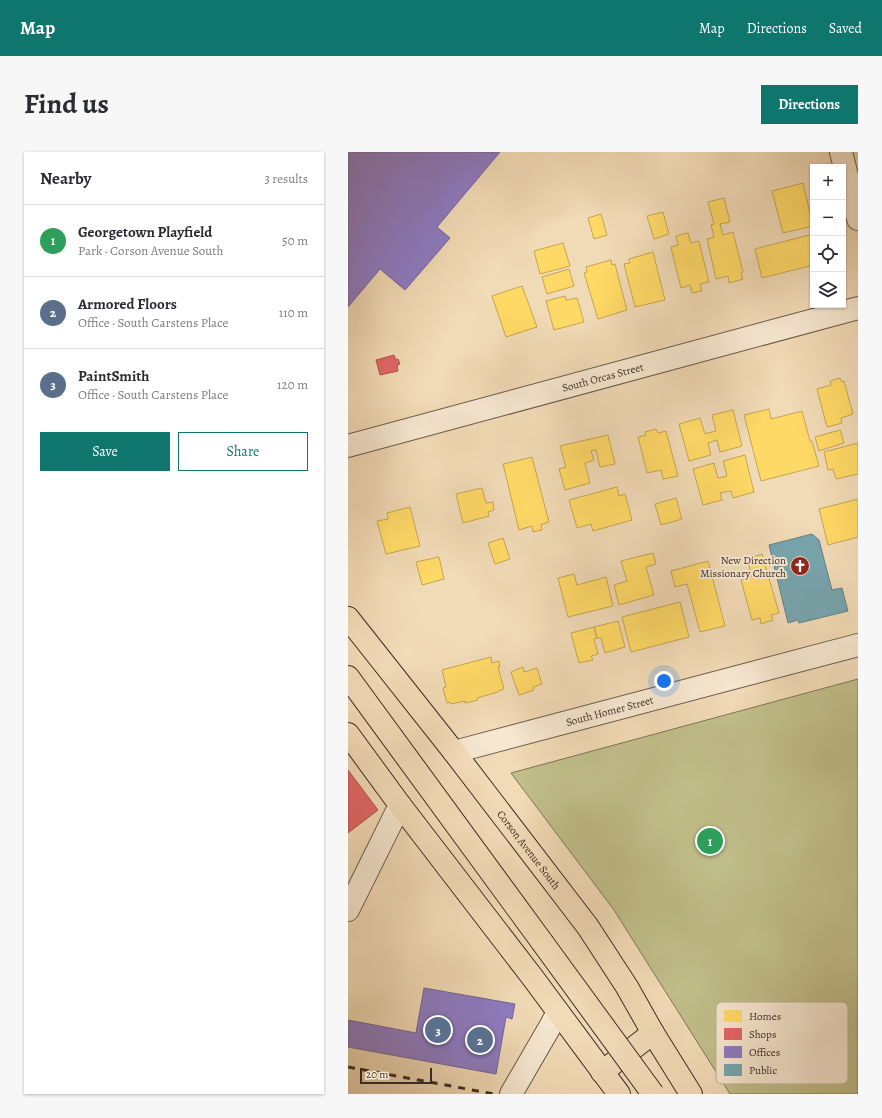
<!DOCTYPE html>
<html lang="en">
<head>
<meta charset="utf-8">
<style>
  :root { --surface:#fff; --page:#f7f7f7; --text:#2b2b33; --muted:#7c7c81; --line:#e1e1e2; --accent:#0f766e }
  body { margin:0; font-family:Alegreya,serif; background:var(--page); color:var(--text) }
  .controls { position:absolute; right:12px; top:12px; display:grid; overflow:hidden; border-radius:0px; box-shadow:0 1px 3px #0004 }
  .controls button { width:36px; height:36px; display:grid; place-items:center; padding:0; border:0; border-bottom:1px solid var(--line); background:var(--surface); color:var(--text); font:20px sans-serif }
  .scale { position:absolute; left:12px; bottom:10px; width:72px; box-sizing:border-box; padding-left:4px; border:2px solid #3c2d25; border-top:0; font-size:11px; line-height:14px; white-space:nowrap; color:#3c2d25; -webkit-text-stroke:3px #f6e7d0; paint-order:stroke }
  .you { position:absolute; left:316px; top:529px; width:14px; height:14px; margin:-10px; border:3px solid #fff; border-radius:50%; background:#1a73e8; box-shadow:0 0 0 6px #1a73e833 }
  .badge { display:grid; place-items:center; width:26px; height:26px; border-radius:50%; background:var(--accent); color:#fff; font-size:13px; font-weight:700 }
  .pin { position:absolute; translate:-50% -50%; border:2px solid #fff; box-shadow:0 1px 4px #0006 }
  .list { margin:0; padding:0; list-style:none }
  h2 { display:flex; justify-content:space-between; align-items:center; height:52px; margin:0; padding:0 16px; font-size:17px }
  h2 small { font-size:13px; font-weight:400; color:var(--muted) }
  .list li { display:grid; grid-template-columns:26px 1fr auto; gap:12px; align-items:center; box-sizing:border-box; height:72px; padding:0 16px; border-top:1px solid var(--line) }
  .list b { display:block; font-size:15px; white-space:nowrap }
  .list p { margin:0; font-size:13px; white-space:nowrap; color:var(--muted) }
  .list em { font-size:13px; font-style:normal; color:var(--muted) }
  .actions { display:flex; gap:8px; padding:12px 16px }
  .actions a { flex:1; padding:9px 0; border:1px solid var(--accent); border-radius:0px; text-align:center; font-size:14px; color:var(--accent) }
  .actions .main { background:var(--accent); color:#fff }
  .icon { flex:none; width:22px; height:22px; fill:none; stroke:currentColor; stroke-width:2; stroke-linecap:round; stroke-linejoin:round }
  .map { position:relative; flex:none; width:510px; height:942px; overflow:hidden; border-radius:0px }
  header { display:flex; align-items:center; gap:24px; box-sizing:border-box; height:56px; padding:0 20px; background:var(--accent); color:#fff }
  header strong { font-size:19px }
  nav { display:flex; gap:22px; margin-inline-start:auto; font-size:14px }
  .intro { display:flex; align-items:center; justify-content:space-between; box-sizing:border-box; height:96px; padding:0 24px }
  h1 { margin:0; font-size:28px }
  .button { padding:10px 18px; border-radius:0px; background:var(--accent); color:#fff; font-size:14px; font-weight:700 }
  main { display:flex; gap:24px; padding:0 24px }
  aside { flex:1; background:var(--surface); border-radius:0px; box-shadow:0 1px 3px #0004 }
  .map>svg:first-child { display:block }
  .green { fill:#c0be8a; stroke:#7e7658 }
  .homes { fill:#ffd966; stroke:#c4a552 }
  .shops { fill:#e06666; stroke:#af5552 }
  .offices { fill:#8e7cc3; stroke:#756494 }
  .public { fill:#76a5af; stroke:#658186 }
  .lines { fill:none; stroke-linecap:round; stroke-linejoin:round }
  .minor-casing { stroke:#695849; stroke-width:24 }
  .major-casing { stroke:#3c2d25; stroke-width:24 }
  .highway-casing { stroke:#3c2d25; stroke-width:24 }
  .minor { stroke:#f6e7d0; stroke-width:22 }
  .major { stroke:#f1dab6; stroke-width:22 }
  .highway { stroke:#f1dab6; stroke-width:22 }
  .rail { stroke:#3c2d25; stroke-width:3; stroke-dasharray:7 7; stroke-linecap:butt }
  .highway-bridge-casing { stroke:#3c2d25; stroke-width:24; stroke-linecap:butt }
  .highway-bridge { stroke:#f1dab6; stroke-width:22 }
  .labels { text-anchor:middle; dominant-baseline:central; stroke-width:4; stroke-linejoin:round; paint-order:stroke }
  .street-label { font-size:11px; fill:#3c2d25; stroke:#f6e7d0 }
  .poi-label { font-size:11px; fill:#3c2d25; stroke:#f6e7d0; text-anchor:end }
  .key { fill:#f6e7d0; stroke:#beaf9d; stroke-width:1 }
  .key-label { font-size:11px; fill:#3c2d25 }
</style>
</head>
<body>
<header>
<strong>Map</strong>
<nav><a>Map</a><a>Directions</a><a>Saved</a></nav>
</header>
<div class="intro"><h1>Find us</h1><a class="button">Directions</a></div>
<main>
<aside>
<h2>Nearby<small>3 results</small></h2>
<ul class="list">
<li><span class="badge" style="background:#2e9e5b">1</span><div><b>Georgetown Playfield</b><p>Park · Corson Avenue South</p></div><em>50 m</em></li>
<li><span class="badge" style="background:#5c6f8a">2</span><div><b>Armored Floors</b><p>Office · South Carstens Place</p></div><em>110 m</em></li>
<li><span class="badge" style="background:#5c6f8a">3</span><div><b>PaintSmith</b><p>Office · South Carstens Place</p></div><em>120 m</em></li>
</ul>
<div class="actions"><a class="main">Save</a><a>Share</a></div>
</aside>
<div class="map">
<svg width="510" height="942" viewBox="0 0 510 942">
  <rect width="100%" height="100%" fill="#f1dab6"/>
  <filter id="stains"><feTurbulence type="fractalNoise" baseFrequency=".005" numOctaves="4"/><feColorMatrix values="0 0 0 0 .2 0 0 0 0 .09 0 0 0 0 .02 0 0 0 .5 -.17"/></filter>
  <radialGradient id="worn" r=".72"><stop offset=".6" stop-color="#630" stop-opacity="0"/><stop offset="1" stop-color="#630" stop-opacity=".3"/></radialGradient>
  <path class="green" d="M510,527V942H382L266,758L163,621Z"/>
  <path class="homes" d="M455,31L465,74L435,81L424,39Z
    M376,46L382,70L372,72L375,83L385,80L395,120L393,121L395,127L381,131L380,124L368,127L359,87L366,85L363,73L366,72L360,50Z
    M315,60L321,82L306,87L299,64Z
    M253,62L259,83L246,87L240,66Z
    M340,81L343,91L351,89L361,130L352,132L354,139L344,141L342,133L333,136L323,95L330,93L328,84Z
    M465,82V113L414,126L407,97Z
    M215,91L222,114L192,122L186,99Z
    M305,100L317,148L287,155L276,112L282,111L281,107Z
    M263,108L264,113L267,112L279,158L250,167L236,121L239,120L238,115Z
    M221,117L226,134L199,142L194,125Z
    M174,134L189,175L158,185L144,144Z
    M217,144L218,148L229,146L236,170L206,178L198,149Z
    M492,226L494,230L496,229L505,262L493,266L494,271L479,275L469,237L483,233L482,229Z
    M421,257L423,267L454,259L462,289H464L471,314L413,329L396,263Z
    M385,258L394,294L372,300L369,288L360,291L363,303L341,309L331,272L352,266L357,282L368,279L364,263Z
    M308,277L310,281L318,279L330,324L315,327L313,318L299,321L290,285L298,283L297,280Z
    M492,278L496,291L471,299L467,285Z
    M260,283L267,312L252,315L248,298L243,299L246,308L237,311L242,331L217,338L211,317L218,315L212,294Z
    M510,291V322L488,327L485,317L480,318L476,300Z
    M397,303L406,340L385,346L383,339L372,341L374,348L355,353L345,317L366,311L370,326L379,324L375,309Z
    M184,305L201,370L193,373L194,378L185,380L184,374L171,378L155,312Z
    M269,335L271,344L277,342L284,368L245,379L243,372L229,376L221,348Z
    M134,336L138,351L145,350L146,358L140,360L141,364L115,371L108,342Z
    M328,346L334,367L313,373L307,352Z
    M510,347V385L480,393L471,357Z
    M62,355L72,394L38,402L29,369L40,367L39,361Z
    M155,386L162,407L147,412L140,391Z
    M305,401L308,412L298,415L306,443L271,453L266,433L279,429L273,409Z
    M414,402L431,461L423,463L425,468L413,472L412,466L404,468L393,428L404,424L399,407Z
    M91,405L96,427L74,433L68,410Z
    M360,409L377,474L352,480L339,432L327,435L323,419Z
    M226,422L229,433L258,425L265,454L220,465L210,426Z
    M332,450L341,485L283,500L274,465Z
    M270,469L277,495L257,501L253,486H249L246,475Z
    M246,475L249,486L246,487L250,502L243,504L245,508L231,511L223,481Z
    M143,505L144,511L151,509L152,515H150L156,537L150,539V540L129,546L130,548L117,551V549L103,552L102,550L99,551L95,536L98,535L94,518Z
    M175,515L176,520L189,516L194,532L185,535L186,538L171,543L163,520Z"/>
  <path class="shops" d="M46,203L48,208L50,207L52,212L49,213L50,219L32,223L28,208Z
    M0,618L30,658L0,681Z"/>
  <path class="offices" d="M0,0H152L89,75L102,86L57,138L32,117L0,155Z
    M76,836L167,852L164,867L158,865L148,922L0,895V868L68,881Z"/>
  <path class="public" d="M464,382L471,388L484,438L494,436L500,459L451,471L450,468L440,471L421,393Z"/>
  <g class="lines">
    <g class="minor-casing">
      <g id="minor">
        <path d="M493,0L510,67"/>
        <path id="s1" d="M0,294L510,156"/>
        <path id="s2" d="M106,600L510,493"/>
        <path d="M0,758L52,653"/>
        <path d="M163,942L203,873L210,860"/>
      </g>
    </g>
    <g class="major-casing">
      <g id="major">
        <path id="s3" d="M0,466L106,600L240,775L279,835L305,881L343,942"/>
        <path d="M0,582L52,653L185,826L271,942"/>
        <path d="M254,920L305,881"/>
      </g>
    </g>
    <g class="highway-casing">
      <path id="highway" d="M0,525L194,790"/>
    </g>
    <use href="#minor" class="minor"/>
    <use href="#major" class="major"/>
    <use href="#highway" class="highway"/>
    <path class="rail" d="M0,915L146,942"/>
    <g class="highway-bridge-casing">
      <path id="highway-bridge" d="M194,790L305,942"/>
    </g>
    <use href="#highway-bridge" class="highway-bridge"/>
  </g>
  <defs>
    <g id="church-disc" transform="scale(1)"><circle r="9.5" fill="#8f2418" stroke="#f6e7d0"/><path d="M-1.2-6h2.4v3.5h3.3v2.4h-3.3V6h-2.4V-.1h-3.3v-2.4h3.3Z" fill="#fff"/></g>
  </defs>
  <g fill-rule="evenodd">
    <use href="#church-disc" x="452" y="414"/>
  </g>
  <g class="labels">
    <g class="street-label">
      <text stroke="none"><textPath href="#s1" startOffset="264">South Orcas Street</textPath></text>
      <text stroke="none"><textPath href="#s2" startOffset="161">South Homer Street</textPath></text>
      <text stroke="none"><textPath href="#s3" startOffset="294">Corson Avenue South</textPath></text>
    </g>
    <g class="poi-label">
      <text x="438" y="408">New Direction<tspan x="438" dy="13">Missionary Church</tspan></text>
    </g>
  </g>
  <rect x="368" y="850" width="132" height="82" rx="6" class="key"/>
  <rect x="376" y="858" width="18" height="12" fill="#ffd966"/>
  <rect x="376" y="876" width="18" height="12" fill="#e06666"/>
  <rect x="376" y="894" width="18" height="12" fill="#8e7cc3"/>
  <rect x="376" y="912" width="18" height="12" fill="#76a5af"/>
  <g class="key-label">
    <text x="401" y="868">Homes</text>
    <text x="401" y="886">Shops</text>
    <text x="401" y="904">Offices</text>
    <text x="401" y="922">Public</text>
  </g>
  <rect width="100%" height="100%" filter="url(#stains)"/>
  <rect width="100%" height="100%" fill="url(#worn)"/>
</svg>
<div class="controls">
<button>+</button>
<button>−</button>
<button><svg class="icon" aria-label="locate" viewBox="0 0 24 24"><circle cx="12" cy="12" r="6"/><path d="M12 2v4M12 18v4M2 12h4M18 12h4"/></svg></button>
<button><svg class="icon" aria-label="layers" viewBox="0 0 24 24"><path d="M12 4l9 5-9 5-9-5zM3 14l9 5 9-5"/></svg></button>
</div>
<div class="scale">20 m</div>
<div class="you"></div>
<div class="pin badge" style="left:362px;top:689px;background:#2e9e5b">1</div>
<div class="pin badge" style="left:132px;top:888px;background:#5c6f8a">2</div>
<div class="pin badge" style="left:90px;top:878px;background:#5c6f8a">3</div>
</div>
</main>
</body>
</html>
